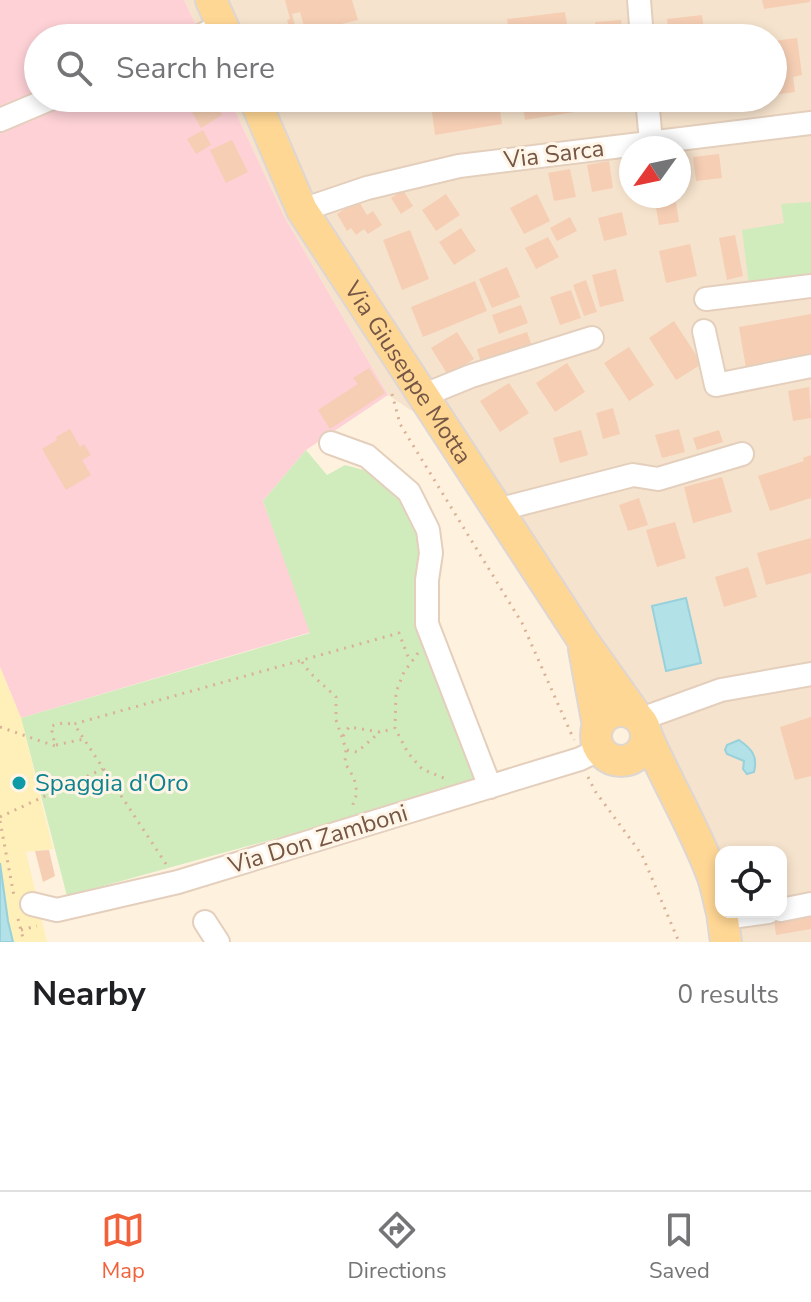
<!DOCTYPE html>
<html lang="en">
<head>
<meta charset="utf-8">
<style>
  :root { --surface:#fff; --page:#f2f2f2; --text:#202124; --muted:#757577; --line:#e0e0e0; --accent:#f2623a }
  body { margin:0; font-family:"Nunito Sans",sans-serif; background:var(--page); color:var(--text) }
  .controls { position:absolute; right:24px; bottom:24px; display:grid; overflow:hidden; border-radius:16px; box-shadow:0 4px 12px #0003 }
  .controls button { width:72px; height:72px; display:grid; place-items:center; padding:0; border:0; border-bottom:2px solid var(--line); background:var(--surface); color:var(--text); font:40px sans-serif }
  .compass { position:absolute; left:619px; top:136px; width:72px; height:72px; border-radius:50%; background:var(--surface); box-shadow:0 4px 12px #0003; rotate:237deg }
  .list { margin:0; padding:0; list-style:none }
  h2 { display:flex; justify-content:space-between; align-items:center; height:104px; margin:0; padding:0 32px; font-size:34px }
  h2 small { font-size:26px; font-weight:400; color:var(--muted) }
  .icon { flex:none; width:44px; height:44px; fill:none; stroke:currentColor; stroke-width:2; stroke-linecap:round; stroke-linejoin:round }
  .map { position:relative; flex:none; width:811px; height:942px; overflow:hidden }
  .search { position:absolute; background:var(--surface); box-shadow:0 4px 12px #0003; left:24px; right:24px; top:24px; height:88px; display:flex; align-items:center; gap:20px; box-sizing:border-box; padding:0 28px; border-radius:44px; color:var(--muted); font-size:30px }
  .sheet { height:248px; background:var(--surface) }
  nav { display:flex; justify-content:space-around; align-items:center; box-sizing:border-box; height:112px; border-top:2px solid var(--line); background:var(--surface); font-size:22px; color:var(--muted) }
  nav a { display:grid; justify-items:center; gap:4px }
  nav .on { color:var(--accent) }
  .map>svg:first-child { display:block }
  .residential { fill:#f6e3cd; fill-rule:evenodd }
  .medical { fill:#fdd1d6 }
  .green { fill:#d0ecbd }
  .sand { fill:#ffefb8 }
  .water { fill:#b2e1e8; stroke:#98d1db; stroke-width:2 }
  .building { fill:#f5ceb4 }
  .lines { fill:none; stroke-linecap:round; stroke-linejoin:round }
  .minor-casing { stroke:#e4cfbd; stroke-width:26 }
  .major-casing { stroke:#ded6d2; stroke-width:34 }
  .path { stroke:#dab198; stroke-width:3; stroke-dasharray:2 6; stroke-linecap:butt }
  .minor { stroke:#fff; stroke-width:22 }
  .major { stroke:#ffd795; stroke-width:30 }
  .culture-dot { fill:#0f9aa8; stroke:#fff5e7; stroke-width:3 }
  .labels { text-anchor:middle; dominant-baseline:central; stroke-width:6; stroke-linejoin:round; paint-order:stroke }
  .street-label { font-size:24px; fill:#765645; stroke:#fff5e7 }
  .culture-label { font-size:24px; fill:#0d838f; stroke:#fff5e7; text-anchor:start }
</style>
</head>
<body>
<div class="map">
<svg width="811" height="942" viewBox="0 0 811 942">
  <rect width="100%" height="100%" fill="#fef2df"/>
  <path class="residential" d="M184,0H811V942H741L739,912H781V852H721V861L439,401L412,411L388,395L284,216L229,98H773V38H202ZM631,148H679V196H631Z"/>
  <path class="medical" d="M0,0H184L202,38H38V98H229L284,216L388,395L306,450L263,501L311,632L21,718L0,667Z"/>
  <path class="green" d="M811,202V275L749,285L742,230L784,223L781,204Z
    M306,450L327,475L345,465L371,472L394,488L425,547L417,616L480,782L67,896L21,718L310,633L263,501Z"/>
  <path class="sand" d="M0,667L21,718L53,849L26,852L47,942H13L8,921L0,863Z"/>
  <path class="water" d="M686,598L701,663L666,671L652,606Z
    M739,740C752,749 758,756 754,772L747,774L743,769L744,761L727,754L725,750L727,745Z
    M0,863L8,921L13,942H0Z"/>
  <path class="building" d="M285,0H352L358,20L306,33L300,12L292,14L296,29L290,31L287,20L290,19Z
    M762,0H810V2L764,9Z
    M565,12L569,38H510L507,19Z
    M702,15L705,38H669L667,19Z
    M621,20L623,38H596L595,22Z
    M465,29L466,38H416L415,36Z
    M797,38L802,75L793,77L795,92L773,95V41Z
    M184,98H212L222,115L201,128Z
    M359,98H390L391,102L361,107Z
    M472,98H498L502,124L435,135L431,104Z
    M522,98H572L574,112L525,120Z
    M680,98H711V104L681,108Z
    M203,130L211,145L196,154L187,139Z
    M232,140L248,172L226,183L210,150Z
    M719,154L722,178L696,181L693,157Z
    M609,161L613,188L592,192L587,165Z
    M570,169L576,197L554,201L548,173Z
    M403,190L413,206L401,214L391,198Z
    M446,194L460,215L436,231L422,210Z
    M537,194L550,221L524,234L510,208Z
    M654,196H675L679,222L659,225Z
    M358,200L367,215L373,211L382,225L368,234L364,229L356,235L351,228L347,231L337,214Z
    M622,212L627,235L604,241L598,218Z
    M570,217L577,231L557,241L550,228Z
    M461,228L476,251L454,265L439,242Z
    M410,230L429,279L402,290L383,240Z
    M735,235L743,276L727,280L719,238Z
    M548,237L559,257L536,269L525,248Z
    M690,244L697,276L666,283L659,251Z
    M507,267L520,297L492,308L479,279Z
    M616,269L624,301L600,307L592,275Z
    M586,280L597,312L584,316L573,285Z
    M475,281L487,311L423,337L411,307Z
    M571,290L581,318L560,325L550,297Z
    M521,305L528,323L499,334L492,315Z
    M811,314V356L746,368L739,327Z
    M674,321L702,364L676,380L649,338Z
    M457,332L474,359L448,375L431,348Z
    M527,332L533,349L482,366L477,349Z
    M629,347L654,385L629,401L604,363Z
    M567,363L585,392L555,412L536,383Z
    M369,368L385,393L330,429L318,410L358,384L353,378Z
    M509,383L529,413L500,432L480,401Z
    M809,387L811,418L793,421L788,391Z
    M613,408L620,434L603,439L596,413Z
    M70,429L80,447L84,444L91,455L82,460L91,475L66,490L42,449L57,440L56,437Z
    M679,429L685,452L662,458L655,435Z
    M581,430L588,455L560,463L553,438Z
    M719,430L723,442L697,450L693,438Z
    M811,455V498L770,511L758,476L804,461L803,458Z
    M722,477L732,512L693,523L684,487Z
    M639,498L648,525L628,531L619,505Z
    M675,522L686,558L657,567L646,530Z
    M811,538V573L766,585L757,553Z
    M748,567L757,597L724,607L715,577Z
    M811,717V776L795,780L780,727Z
    M49,850L55,876L43,882L35,851Z
    M811,914V929L776,935L774,920Z"/>
  <g class="lines">
    <g class="minor-casing">
      <path id="minor" d="M639,0L642,38
        M196,38L222,25
        M647,98L651,142
        M0,120L52,98
        M302,210L367,188L459,166L811,123
        M706,299L811,286
        M704,331L716,385L811,366
        M422,396L471,376L592,338
        M331,443L367,456L409,492L428,530L431,553L427,580V624L490,787
        M497,510L633,475L658,479L742,454
        M641,719L721,690L811,674
        M32,904L57,910L178,882L580,759L600,749
        M781,910L811,904
        M724,918L768,912
        M205,922L218,942"/>
    </g>
    <g class="major-casing">
      <g id="major">
        <path d="M211,0L228,38"/>
        <path id="s1" d="M254,98L302,210L582,639L636,715"/>
        <path d="M584,649L598,726"/>
        <circle cx="621" cy="736" r="25"/>
        <path d="M647,736C667,782 693,825 711,872C716,884 718,897 721,909"/>
        <path d="M722,912L726,942"/>
      </g>
    </g>
    <path class="path" d="M392,394L400,424L522,623L574,740
      M418,653L404,672L396,692L395,728L408,753L422,769L446,779
      M302,662C311,676 324,685 336,697V720L346,749L345,763L354,778L357,793L352,807
      M0,727L55,746L51,726L63,723L74,724
      M343,736L349,727L380,732L393,729
      M56,745L84,739
      M347,750L357,752L380,732
      M588,777L595,791L642,855L679,942
      M0,817L103,769
      M0,821L14,896
      M166,864L74,724L399,633L410,662
      M18,919L24,942
      M21,930L37,926"/>
    <use href="#minor" class="minor"/>
    <use href="#major" class="major"/>
  </g>
  <circle class="culture-dot" cx="19" cy="783" r="8"/>
  <g class="labels">
    <g class="street-label">
      <text transform="translate(554 154) rotate(-7)">Via Sarca</text>
      <text stroke="none"><textPath href="#s1" startOffset="316">Via Giuseppe Motta</textPath></text>
      <text transform="translate(318 839) rotate(-17)">Via Don Zamboni</text>
    </g>
    <g class="culture-label">
      <text x="35" y="783">Spaggia d'Oro</text>
    </g>
  </g>
</svg>
<div class="controls">
<button><svg class="icon" aria-label="locate" viewBox="0 0 24 24"><circle cx="12" cy="12" r="6"/><path d="M12 2v4M12 18v4M2 12h4M18 12h4"/></svg></button>
</div>
<svg class="compass" viewBox="-18 -18 36 36"><path d="M0-13l5 13h-10z" fill="#e53935"/><path d="M0 13l5-13h-10z" fill="#757577"/></svg>
<div class="search"><svg class="icon" aria-label="search" viewBox="0 0 24 24"><circle cx="10" cy="10" r="6"/><path d="M15 15l6 6"/></svg>Search here</div>
</div>
<section class="sheet">
<h2>Nearby<small>0 results</small></h2>
<ul class="list">
</ul>
</section>
<nav>
<a class="on"><svg class="icon" aria-label="map" viewBox="0 0 24 24"><path d="M3 6l6-2 6 2 6-2v14l-6 2-6-2-6 2zM9 4v14M15 6v14"/></svg>Map</a>
<a><svg class="icon" aria-label="directions" viewBox="0 0 24 24"><path d="M12 3l9 9-9 9-9-9zM9 14v-3h6M13 9l2 2-2 2"/></svg>Directions</a>
<a><svg class="icon" aria-label="saved" viewBox="0 0 24 24"><path d="M7 4h10v16l-5-4-5 4z"/></svg>Saved</a>
</nav>
</body>
</html>
